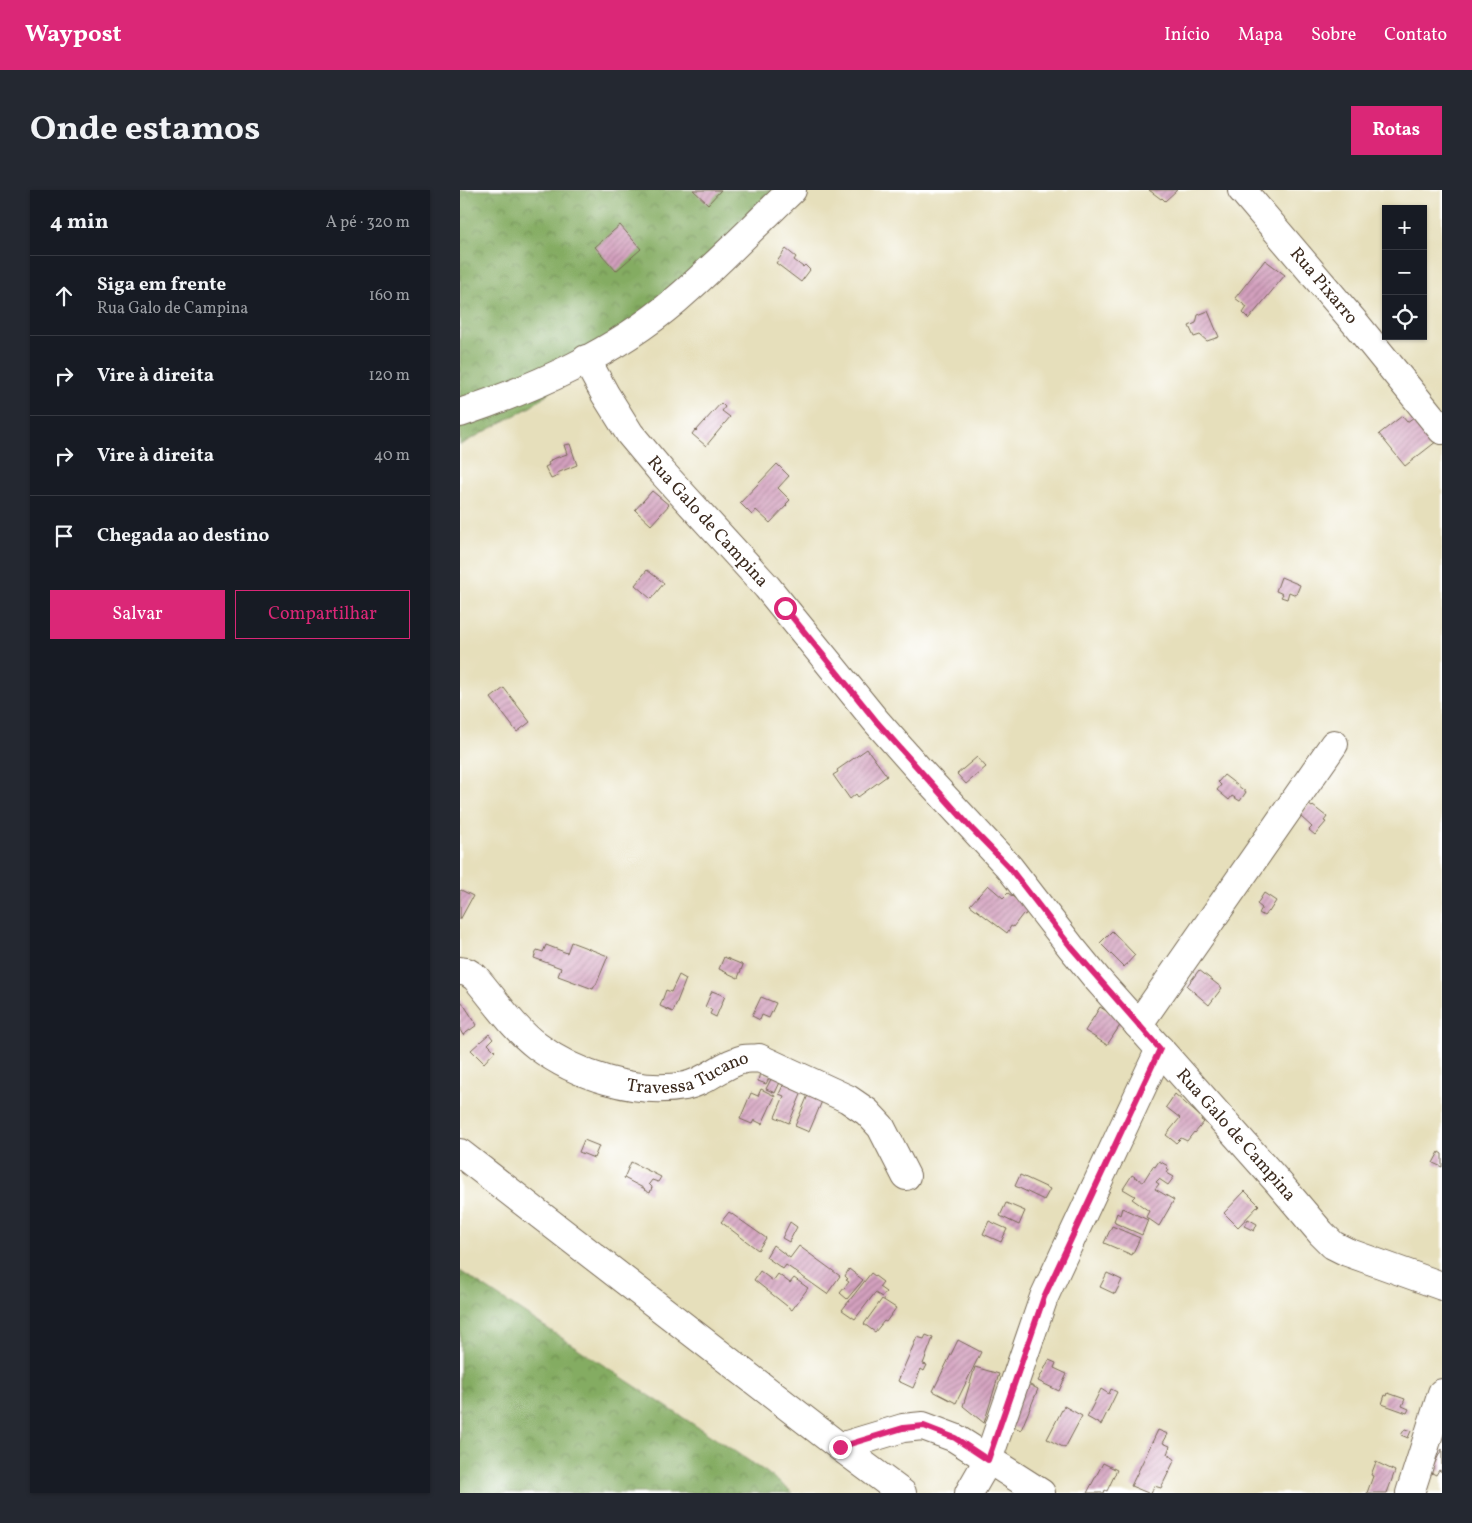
<!DOCTYPE html>
<html lang="pt">
<head>
<meta charset="utf-8">
<style>
  :root { --surface:#171b24; --page:#242831; --text:#f1f3f6; --muted:#9ea1a6; --line:#363941; --accent:#db2777 }
  body { margin:0; font-family:Vollkorn,serif; background:var(--page); color:var(--text) }
  .controls { position:absolute; right:15px; top:15px; display:grid; overflow:hidden; border-radius:0px; box-shadow:0 1px 4px #0004 }
  .controls button { width:45px; height:45px; display:grid; place-items:center; padding:0; border:0; border-bottom:1px solid var(--line); background:var(--surface); color:var(--text); font:25px sans-serif }
  .stop { position:absolute; width:15px; height:15px; margin:-11px; border:4px solid #db2777; border-radius:50%; background:#fff }
  .stop.end { background:#db2777; border-color:#fff; box-shadow:0 1px 5px #0008 }
  .list { margin:0; padding:0; list-style:none }
  h2 { display:flex; justify-content:space-between; align-items:center; height:65px; margin:0; padding:0 20px; font-size:21px }
  h2 small { font-size:16px; font-weight:400; color:var(--muted) }
  .list li { display:grid; grid-template-columns:32px 1fr auto; gap:15px; align-items:center; box-sizing:border-box; height:80px; padding:0 20px; border-top:1px solid var(--line) }
  .list b { display:block; font-size:19px; white-space:nowrap }
  .list p { margin:0; font-size:16px; white-space:nowrap; color:var(--muted) }
  .list em { font-size:16px; font-style:normal; color:var(--muted) }
  .actions { display:flex; gap:10px; padding:15px 20px }
  .actions a { flex:1; padding:11px 0; border:1px solid var(--accent); border-radius:0px; text-align:center; font-size:18px; color:var(--accent) }
  .actions .main { background:var(--accent); color:#fff }
  .icon { flex:none; width:28px; height:28px; fill:none; stroke:currentColor; stroke-width:2; stroke-linecap:round; stroke-linejoin:round }
  .map { position:relative; flex:none; width:982px; height:1303px; overflow:hidden; border-radius:0px }
  header { display:flex; align-items:center; gap:30px; box-sizing:border-box; height:70px; padding:0 25px; background:var(--accent); color:#fff }
  header strong { font-size:24px }
  nav { display:flex; gap:28px; margin-inline-start:auto; font-size:18px }
  .intro { display:flex; align-items:center; justify-content:space-between; box-sizing:border-box; height:120px; padding:0 30px }
  h1 { margin:0; font-size:35px }
  .button { padding:12px 22px; border-radius:0px; background:var(--accent); color:#fff; font-size:18px; font-weight:700 }
  main { display:flex; gap:30px; padding:0 30px }
  aside { flex:1; background:var(--surface); border-radius:0px; box-shadow:0 1px 4px #0004 }
  .map>svg:first-child { display:block }
  .forest { fill:url(#forest-crowns); stroke:#606b40 }
  .building { fill:url(#building-hatch) }
  .lines { fill:none; stroke-linecap:round; stroke-linejoin:round }
  .street-casing { stroke:#776955; stroke-width:30 }
  .street { stroke:#fff; stroke-width:28 }
  .route { stroke:#db2777; stroke-width:6 }
  .labels { text-anchor:middle; dominant-baseline:central; stroke-width:5; stroke-linejoin:round; paint-order:stroke }
  .street-label { font-size:18px; fill:#3b2a1e; stroke:#fff }
</style>
</head>
<body>
<header>
<strong>Waypost</strong>
<nav><a>Início</a><a>Mapa</a><a>Sobre</a><a>Contato</a></nav>
</header>
<div class="intro"><h1>Onde estamos</h1><a class="button">Rotas</a></div>
<main>
<aside>
<h2>4 min<small>A pé · 320 m</small></h2>
<ul class="list">
<li><svg class="icon" aria-label="ahead" viewBox="0 0 24 24"><path d="M12 20V5M6 11l6-6 6 6"/></svg><div><b>Siga em frente</b><p>Rua Galo de Campina</p></div><em>160 m</em></li>
<li><svg class="icon" aria-label="right" viewBox="0 0 24 24"><path d="M7 20v-9h11M14 6l5 5-5 5"/></svg><div><b>Vire à direita</b></div><em>120 m</em></li>
<li><svg class="icon" aria-label="right" viewBox="0 0 24 24"><path d="M7 20v-9h11M14 6l5 5-5 5"/></svg><div><b>Vire à direita</b></div><em>40 m</em></li>
<li><svg class="icon" aria-label="arrive" viewBox="0 0 24 24"><path d="M6 21V4h12l-3 4 3 4H6"/></svg><div><b>Chegada ao destino</b></div></li>
</ul>
<div class="actions"><a class="main">Salvar</a><a>Compartilhar</a></div>
</aside>
<div class="map">
<svg width="982" height="1303" viewBox="0 0 982 1303">
  <defs>
    <pattern id="forest-crowns" width="20" height="18" patternUnits="userSpaceOnUse" patternTransform="scale(1.25)"><rect width="20" height="18" fill="#84ac62"/><path d="M2 6a3 3 0 1 1 6 0M12 15a3 3 0 1 1 6 0" fill="none" stroke="#6d8c50"/></pattern>
    <pattern id="building-hatch" width="6" height="6" patternUnits="userSpaceOnUse" patternTransform="scale(1.25)"><rect width="6" height="6" fill="#d3a0be"/><path d="M-1 1l2-2M0 6l6-6M5 7l2-2" fill="none" stroke="#ac839a"/></pattern>
  </defs>
  <rect width="100%" height="100%" fill="#fff"/>
  <filter id="ink" filterUnits="userSpaceOnUse"><feTurbulence type="fractalNoise" baseFrequency=".02" numOctaves="2"/><feDisplacementMap in="SourceGraphic" scale="10" xChannelSelector="R" yChannelSelector="G"/><feConvolveMatrix kernelMatrix="1 2 1 2 8 2 1 2 1" color-interpolation-filters="sRGB"/></filter>
  <filter id="wash" filterUnits="userSpaceOnUse"><feTurbulence type="fractalNoise" baseFrequency=".0096" numOctaves="4" result="noise"/><feDisplacementMap in="SourceGraphic" scale="20" xChannelSelector="R" yChannelSelector="G"/><feGaussianBlur stdDeviation="1.12" result="paint"/><feColorMatrix in="noise" values="0 0 0 0 0 0 0 0 0 0 0 0 0 0 0 0 0 1.4 0 .05"/><feComposite in="paint" operator="in"/></filter>
  <g filter="url(#wash)">
    <rect width="100%" height="100%" fill="#e6dfbb"/>
    <path class="forest" d="M0,0H344L72,216L0,255Z
      M0,1081L306,1282L333,1303H0Z"/>
    <g id="blocks">
      <path class="building" d="M233,0H261L248,14Z
        M689,0H717L705,11L702,8L701,9Z
        M160,35L181,59L156,81L135,57Z
        M326,59L336,67L334,70L343,77L345,75L350,80L341,92L316,73Z
        M805,70L825,85L789,129L783,123L787,117L775,108Z
        M748,121L759,147L747,151L740,145L734,147L729,136L736,133L738,125Z
        M261,213L265,217L262,221L270,227L246,256L232,244L235,240L236,241Z
        M957,225L977,251L945,276L919,244L942,226L947,232Z
        M110,254L117,275L97,283L98,286L91,289L85,277L89,275L88,273L91,271L90,270L107,264L104,255Z
        M317,274L329,286L318,298L330,310L326,314L327,315L310,333L296,320L292,325L280,313Z
        M192,301L209,315L191,335L175,320Z
        M187,380L204,393L191,409L175,395Z
        M821,387L840,395L836,405L829,402L827,409L821,407L823,404L816,401Z
        M44,498L70,532L57,542L31,508Z
        M407,559L427,586L398,607L396,604L390,609L373,585L378,582L377,580Z
        M517,567L526,577L506,594L497,584Z
        M764,585L786,602L780,611L772,606L769,610L757,600L761,595L758,592Z
        M849,615L852,617L853,616L867,627L864,631L866,632L855,645L849,640L852,637L840,626Z
        M528,695L543,708L548,703L569,719L565,725L563,724L553,737L551,736L547,743L510,715Z
        M1,700L13,706L0,730V701Z
        M804,703L816,711L809,722L808,721L804,726L799,723L802,718L797,714Z
        M652,741L675,765L664,777L640,753Z
        M111,752L148,766L136,795H135L133,799L98,786L101,778L74,768L77,760L83,762L86,755L107,763Z
        M264,767L283,775L278,788L259,779Z
        M739,780L762,798L749,815L727,796Z
        M219,785L226,789L213,822L200,816L206,800L211,802Z
        M252,801L265,806L256,827L250,824L252,820L245,817Z
        M301,807L316,813L309,828L302,825L300,830L292,826Z
        M0,809L17,835L3,845L0,840Z
        M640,817L663,831L647,855L625,841Z
        M29,844L33,849L28,854L35,861L24,873L11,860Z
        M300,882L322,888L315,903L306,899L311,889L309,888L306,894L298,891Z
        M326,889L345,895L329,933L315,927L324,906L319,904Z
        M351,898L365,904L349,942L335,936Z
        M301,899L315,906L302,934L294,930L292,934L280,929L291,903L298,906Z
        M715,904L742,928L741,930L744,932L735,943L734,942L727,951L721,948L716,953L706,945L720,928L706,917Z
        M124,950L139,956L134,968L119,962Z
        M979,962L982,964V977L973,973Z
        M699,971L708,976L707,978L709,980L707,983L714,987L708,995L699,989L696,992L699,994L695,999L714,1010L699,1036L686,1027L689,1021L672,1009L675,1006L663,999L672,985L683,992L693,976L695,977Z
        M171,972L201,987L198,992L192,990L189,994L192,997L190,1003L184,1000L185,999L164,988Z
        M560,985L590,999L584,1010L555,996Z
        M785,1001L799,1015L778,1037L764,1023Z
        M546,1013L565,1021L559,1035L540,1026Z
        M662,1018L688,1030L682,1045L655,1033V1031H654L657,1023L660,1025Z
        M269,1022L306,1048L298,1060L261,1032Z
        M788,1029L797,1034L794,1041L784,1036Z
        M529,1031L547,1039L541,1052L523,1044Z
        M330,1032L337,1037L329,1052L322,1048Z
        M652,1036L680,1048L672,1065L644,1053Z
        M313,1055L330,1068L339,1056L380,1086L367,1104L326,1075L323,1079L306,1067Z
        M389,1079L403,1090L387,1109L380,1103L389,1092L386,1090L388,1089L385,1086Z
        M300,1081L313,1091L318,1084L330,1093L334,1088L348,1098L332,1120L294,1090Z
        M411,1083L423,1092L419,1097L426,1102L422,1107L415,1103L395,1129L382,1120Z
        M647,1083L662,1090L655,1104L640,1097Z
        M422,1109L436,1118L426,1132L424,1131L415,1142L404,1134Z
        M466,1145L473,1148L463,1174L467,1175L464,1181L461,1179L453,1198L438,1191L457,1147L464,1149Z
        M498,1150L521,1162L496,1213L473,1201Z
        M589,1170L596,1173L594,1178L607,1184L599,1201L578,1191Z
        M515,1177L539,1184L524,1233L503,1216Z
        M564,1192L578,1199L561,1240L546,1234Z
        M641,1199L649,1204L651,1199L657,1202L641,1235L627,1227Z
        M928,1203L945,1209L942,1216L949,1219L947,1223L922,1214L925,1205L927,1206Z
        M604,1216L622,1226L605,1258L587,1249Z
        M945,1239L951,1241L948,1248L941,1245Z
        M698,1240L708,1244L703,1253L710,1256L707,1264L715,1269L701,1298L694,1296L691,1303H688L671,1296Z
        M982,1259V1282L979,1280L976,1285L970,1282Z
        M916,1272L935,1281L927,1303H907L913,1286L911,1285Z
        M643,1273L657,1280L647,1301L645,1300L644,1303H627Z"/>
    </g>
  </g>
  <g filter="url(#ink)">
    <use href="#blocks" fill-opacity="0" stroke="#776955" stroke-width="1"/>
    <g class="lines">
      <g class="street-casing">
        <g id="street">
          <path id="s1" d="M782,0L896,134L982,240"/>
          <path id="s2" d="M126,169L145,204L170,244L201,281L307,397L416,531L462,583L549,677L611,757L638,790L817,991L861,1043L873,1055L887,1062L982,1096"/>
          <path d="M0,223C77,197 154,163 216,110C257,75 293,37 332,0"/>
          <path id="s3" d="M0,781L7,782L15,787C35,810 52,837 77,856C115,885 176,905 225,896C246,892 262,874 284,869C288,868 294,869 299,868L388,909L407,922L421,937L446,986"/>
          <path d="M678,835L874,554"/>
          <path d="M0,963L380,1257L442,1303"/>
          <path d="M380,1257L443,1238L463,1236L495,1248L581,1303"/>
          <path d="M509,1303L528,1270L584,1107L700,859"/>
          <path d="M950,1303L982,1203"/>
        </g>
      </g>
      <use href="#street" class="street"/>
    </g>
  </g>
  <g class="lines" filter="url(#ink)">
    <path class="route" d="M325,418L416,531L512,639L549,677L611,757L700,859L584,1107L528,1270L495,1248L464,1236L443,1238L380,1257"/>
  </g>
  <g class="labels">
    <g class="street-label">
      <text stroke="none"><textPath href="#s1" startOffset="126">Rua Pixarro</textPath></text>
      <text stroke="none"><textPath href="#s2" startOffset="204">Rua Galo de Campina</textPath></text>
      <text stroke="none"><textPath href="#s3" startOffset="272">Travessa Tucano</textPath></text>
      <text stroke="none"><textPath href="#s2" startOffset="1014">Rua Galo de Campina</textPath></text>
    </g>
  </g>
</svg>
<div class="controls">
<button>+</button>
<button>−</button>
<button><svg class="icon" aria-label="locate" viewBox="0 0 24 24"><circle cx="12" cy="12" r="6"/><path d="M12 2v4M12 18v4M2 12h4M18 12h4"/></svg></button>
</div>
<div class="stop" style="left:325px;top:418px"></div>
<div class="stop end" style="left:380px;top:1257px"></div>
</div>
</main>
</body>
</html>
